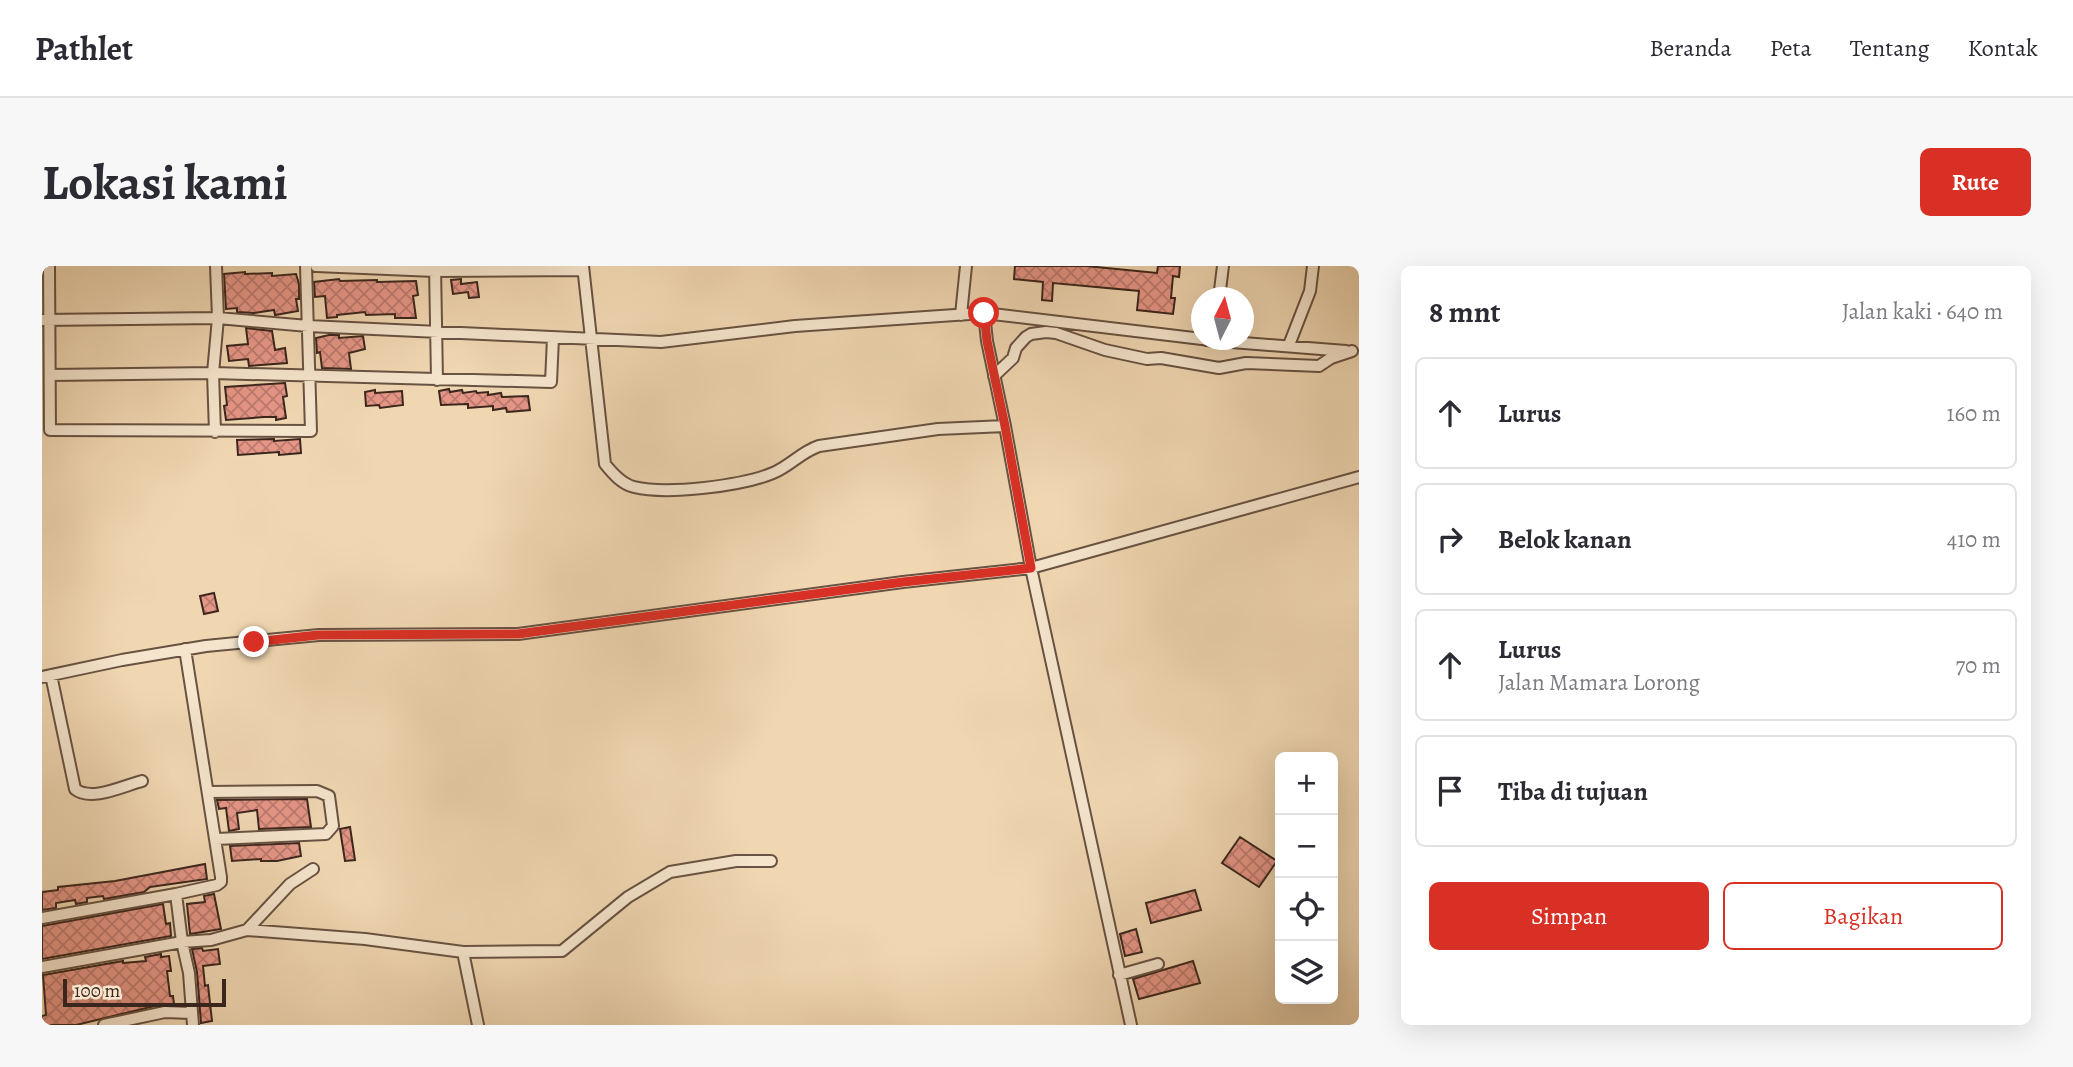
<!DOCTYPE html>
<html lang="id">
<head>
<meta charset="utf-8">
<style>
  :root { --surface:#fff; --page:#f7f7f7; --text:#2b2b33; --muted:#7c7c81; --line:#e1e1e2; --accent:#d93025 }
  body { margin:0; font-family:Alegreya,serif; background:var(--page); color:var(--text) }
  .controls { position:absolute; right:21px; bottom:21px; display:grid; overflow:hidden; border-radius:10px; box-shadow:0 7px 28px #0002 }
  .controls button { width:63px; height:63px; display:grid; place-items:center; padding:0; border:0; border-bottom:2px solid var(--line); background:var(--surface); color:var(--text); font:35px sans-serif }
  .compass { position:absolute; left:1149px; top:21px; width:63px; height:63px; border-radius:50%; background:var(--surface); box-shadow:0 7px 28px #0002; rotate:6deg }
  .scale { position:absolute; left:21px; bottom:18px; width:163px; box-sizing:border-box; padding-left:7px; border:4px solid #3b261d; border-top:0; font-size:19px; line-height:24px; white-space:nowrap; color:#3b261d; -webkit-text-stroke:5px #f5e5cd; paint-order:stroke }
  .stop { position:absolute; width:21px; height:21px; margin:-16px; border:5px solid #d93025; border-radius:50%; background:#fff }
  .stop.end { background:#d93025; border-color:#fff; box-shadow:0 2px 7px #0008 }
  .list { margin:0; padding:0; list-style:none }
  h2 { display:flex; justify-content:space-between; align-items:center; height:91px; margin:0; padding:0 28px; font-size:30px }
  h2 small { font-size:23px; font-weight:400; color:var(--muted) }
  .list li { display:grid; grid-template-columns:46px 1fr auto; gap:21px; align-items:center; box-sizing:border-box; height:112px; margin:0 14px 14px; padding:0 14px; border:2px solid var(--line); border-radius:10px }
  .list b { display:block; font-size:26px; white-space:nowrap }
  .list p { margin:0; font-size:23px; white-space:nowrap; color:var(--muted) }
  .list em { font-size:23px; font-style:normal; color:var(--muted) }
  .actions { display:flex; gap:14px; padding:21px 28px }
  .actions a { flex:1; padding:16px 0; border:2px solid var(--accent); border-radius:10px; text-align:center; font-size:24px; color:var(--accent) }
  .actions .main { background:var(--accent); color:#fff }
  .icon { flex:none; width:38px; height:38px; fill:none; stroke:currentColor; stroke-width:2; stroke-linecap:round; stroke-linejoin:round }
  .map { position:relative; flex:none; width:1317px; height:759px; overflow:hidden; border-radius:10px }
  header { display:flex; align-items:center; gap:42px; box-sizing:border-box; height:98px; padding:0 35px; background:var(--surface); border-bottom:2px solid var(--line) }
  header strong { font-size:33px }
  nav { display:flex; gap:38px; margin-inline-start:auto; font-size:24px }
  .intro { display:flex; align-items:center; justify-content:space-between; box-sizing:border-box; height:168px; padding:0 42px }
  h1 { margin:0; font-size:49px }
  .button { padding:18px 32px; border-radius:10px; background:var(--accent); color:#fff; font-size:24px; font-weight:700 }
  main { display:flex; gap:42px; padding:0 42px }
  aside { flex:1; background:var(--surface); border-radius:10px; box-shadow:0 7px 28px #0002 }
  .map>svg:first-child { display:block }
  .building { fill:url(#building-cross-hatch); stroke:#3b261d; stroke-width:2 }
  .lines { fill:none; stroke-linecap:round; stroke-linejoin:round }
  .minor-casing { stroke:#685242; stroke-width:14 }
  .minor { stroke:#f5e5cd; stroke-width:10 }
  .route { stroke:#d93025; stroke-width:9 }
</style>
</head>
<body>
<header>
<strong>Pathlet</strong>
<nav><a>Beranda</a><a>Peta</a><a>Tentang</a><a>Kontak</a></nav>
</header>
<div class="intro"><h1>Lokasi kami</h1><a class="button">Rute</a></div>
<main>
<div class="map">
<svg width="1317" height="759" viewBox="0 0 1317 759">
  <defs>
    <pattern id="building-cross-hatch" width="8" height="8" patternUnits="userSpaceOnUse" patternTransform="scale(1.75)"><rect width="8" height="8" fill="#e69687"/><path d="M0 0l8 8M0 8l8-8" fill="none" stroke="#bc7a6e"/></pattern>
  </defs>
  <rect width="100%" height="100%" fill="#f0d7b2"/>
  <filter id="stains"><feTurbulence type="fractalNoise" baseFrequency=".00286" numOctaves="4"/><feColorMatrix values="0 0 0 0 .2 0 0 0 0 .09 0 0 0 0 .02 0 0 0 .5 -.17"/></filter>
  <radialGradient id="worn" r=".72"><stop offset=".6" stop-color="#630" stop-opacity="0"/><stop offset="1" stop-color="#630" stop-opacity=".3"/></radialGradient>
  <path class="building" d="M973,0H1044L1115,7L1116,0H1138L1137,11L1131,10L1129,32H1133L1131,48L1095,44L1097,25L1011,17L1010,35L1000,34L1001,16L972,13Z
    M203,6V8L230,7V10L254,8L257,18V33H254L256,45L233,49L232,44L212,47L195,46V42L184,43L182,8Z
    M297,13L298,15L335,14V16L374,15L376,29L371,30L374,52H353V48L324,49L323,46L295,49V51L285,52L283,30L273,31L272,16Z
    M419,13V18L435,16L437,31L427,32L426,26L411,28L409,14Z
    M204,62L230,65L233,84L243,82L245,97L207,100L206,93L187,95L185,80L206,78Z
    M287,69H297V72L321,70L323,83L307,87L309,103L280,102L278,86L275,87L274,72Z
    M243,117L245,130L241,131L244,152L234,154V151H222L184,154L182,140L185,139L183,121Z
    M407,123L408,126L420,124L421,127L434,125L435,127L446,126V129L459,127L460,131L486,130L488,144L465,146L464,142L451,144V140L426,142V138L399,139L397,125Z
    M333,124V127L360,125L361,139L338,142L337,139L324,140L323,126Z
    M232,173V175L258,173L259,187L237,189V186L196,189L195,174Z
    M172,327L176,345L162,348L158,330Z
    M265,533L269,561L217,563L215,544L195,547L197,563L187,565L184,542L177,543L175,534Z
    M308,561L313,594L303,595L298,563Z
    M1198,571L1235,595L1217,621L1180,597Z
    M257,577L259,590L235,595H219V593L190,595L188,580Z
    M163,598L165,613L108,621L102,626L62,633L61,630L45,632V636L34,638L33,634L14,637V642L0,644V626L16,624V621L73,615Z
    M1153,624L1159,644L1109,657L1104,637Z
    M172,628L179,663L148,668L145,638L163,636L162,630Z
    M121,638L124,658L128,657L129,670L0,693V660Z
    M1094,663L1100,686L1083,690L1078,668Z
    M160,682L161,685L176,683L178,698L161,700L163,720L166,719L170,755L159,757L155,706L150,683Z
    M119,688V691L127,690L129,705H125L128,730H131L132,738H121L34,759H0V750L4,749L1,709L81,695V697L104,695L103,691Z
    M1151,695L1158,717L1097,733L1091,713Z"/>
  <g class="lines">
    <g class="minor-casing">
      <path id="minor" d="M7,0L8,164L269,165L264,0
        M274,0L393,5L541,4
        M393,0L395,114
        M541,0L563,198C571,208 580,218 592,221C625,229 700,220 731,207C748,200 759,186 777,180L896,163L963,160
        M1177,32L1181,0
        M919,49L924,0
        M0,54L176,52L266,60L619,76L753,60L942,47
        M1164,74L1304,85
        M1247,79L1268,25L1271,0
        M8,109L171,107L509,116L511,72
        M952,110L971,92L974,82L984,71L989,68L1004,66L1014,67L1063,84L1105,93L1119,92L1177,102L1204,97L1277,100L1289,92L1310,85
        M173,166L171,107L176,52L174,0
        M9,409L33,523C49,536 81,520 100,515
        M0,411L80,394L164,380L277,369L476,368L861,316L989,302L1317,211
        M166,526L275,525L287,530L291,560L284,568L174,573
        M134,628L175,619L179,616V611L143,383
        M0,652L134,628L140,676L147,707L151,759
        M205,664L323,673L421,686L436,759
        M421,686L520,685L586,631L628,606L694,595H729
        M0,701L140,676L169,674L205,664L248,618L271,603
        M1077,709L1116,698
        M62,759L123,746L149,747
        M1089,759L989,302L963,160L945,75L942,47L1160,73"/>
    </g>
    <use href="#minor" class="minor"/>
  </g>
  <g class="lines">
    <path class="route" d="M212,376L276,369L476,368L861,316L989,302L963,160L945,75L942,47"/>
  </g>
  <rect width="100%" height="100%" filter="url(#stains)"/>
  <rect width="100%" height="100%" fill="url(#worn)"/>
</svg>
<div class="controls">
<button>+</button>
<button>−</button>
<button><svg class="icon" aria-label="locate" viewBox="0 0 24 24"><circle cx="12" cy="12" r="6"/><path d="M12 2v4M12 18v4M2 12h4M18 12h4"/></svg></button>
<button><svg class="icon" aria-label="layers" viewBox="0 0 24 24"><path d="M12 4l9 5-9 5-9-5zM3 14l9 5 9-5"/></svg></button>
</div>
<svg class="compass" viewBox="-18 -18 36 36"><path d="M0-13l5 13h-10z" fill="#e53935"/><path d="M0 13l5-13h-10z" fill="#7c7c81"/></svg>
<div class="scale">100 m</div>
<div class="stop" style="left:942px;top:47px"></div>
<div class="stop end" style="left:212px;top:376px"></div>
</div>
<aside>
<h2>8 mnt<small>Jalan kaki · 640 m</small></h2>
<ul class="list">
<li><svg class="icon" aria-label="ahead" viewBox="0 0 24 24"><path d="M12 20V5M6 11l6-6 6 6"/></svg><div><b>Lurus</b></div><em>160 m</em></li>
<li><svg class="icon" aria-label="right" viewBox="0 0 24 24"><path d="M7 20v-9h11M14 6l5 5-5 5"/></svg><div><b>Belok kanan</b></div><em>410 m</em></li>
<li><svg class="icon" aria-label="ahead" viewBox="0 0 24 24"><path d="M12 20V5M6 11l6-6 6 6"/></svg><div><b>Lurus</b><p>Jalan Mamara Lorong</p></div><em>70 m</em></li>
<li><svg class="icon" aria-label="arrive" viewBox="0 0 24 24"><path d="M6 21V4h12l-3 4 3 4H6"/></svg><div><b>Tiba di tujuan</b></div></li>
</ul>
<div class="actions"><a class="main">Simpan</a><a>Bagikan</a></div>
</aside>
</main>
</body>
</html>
